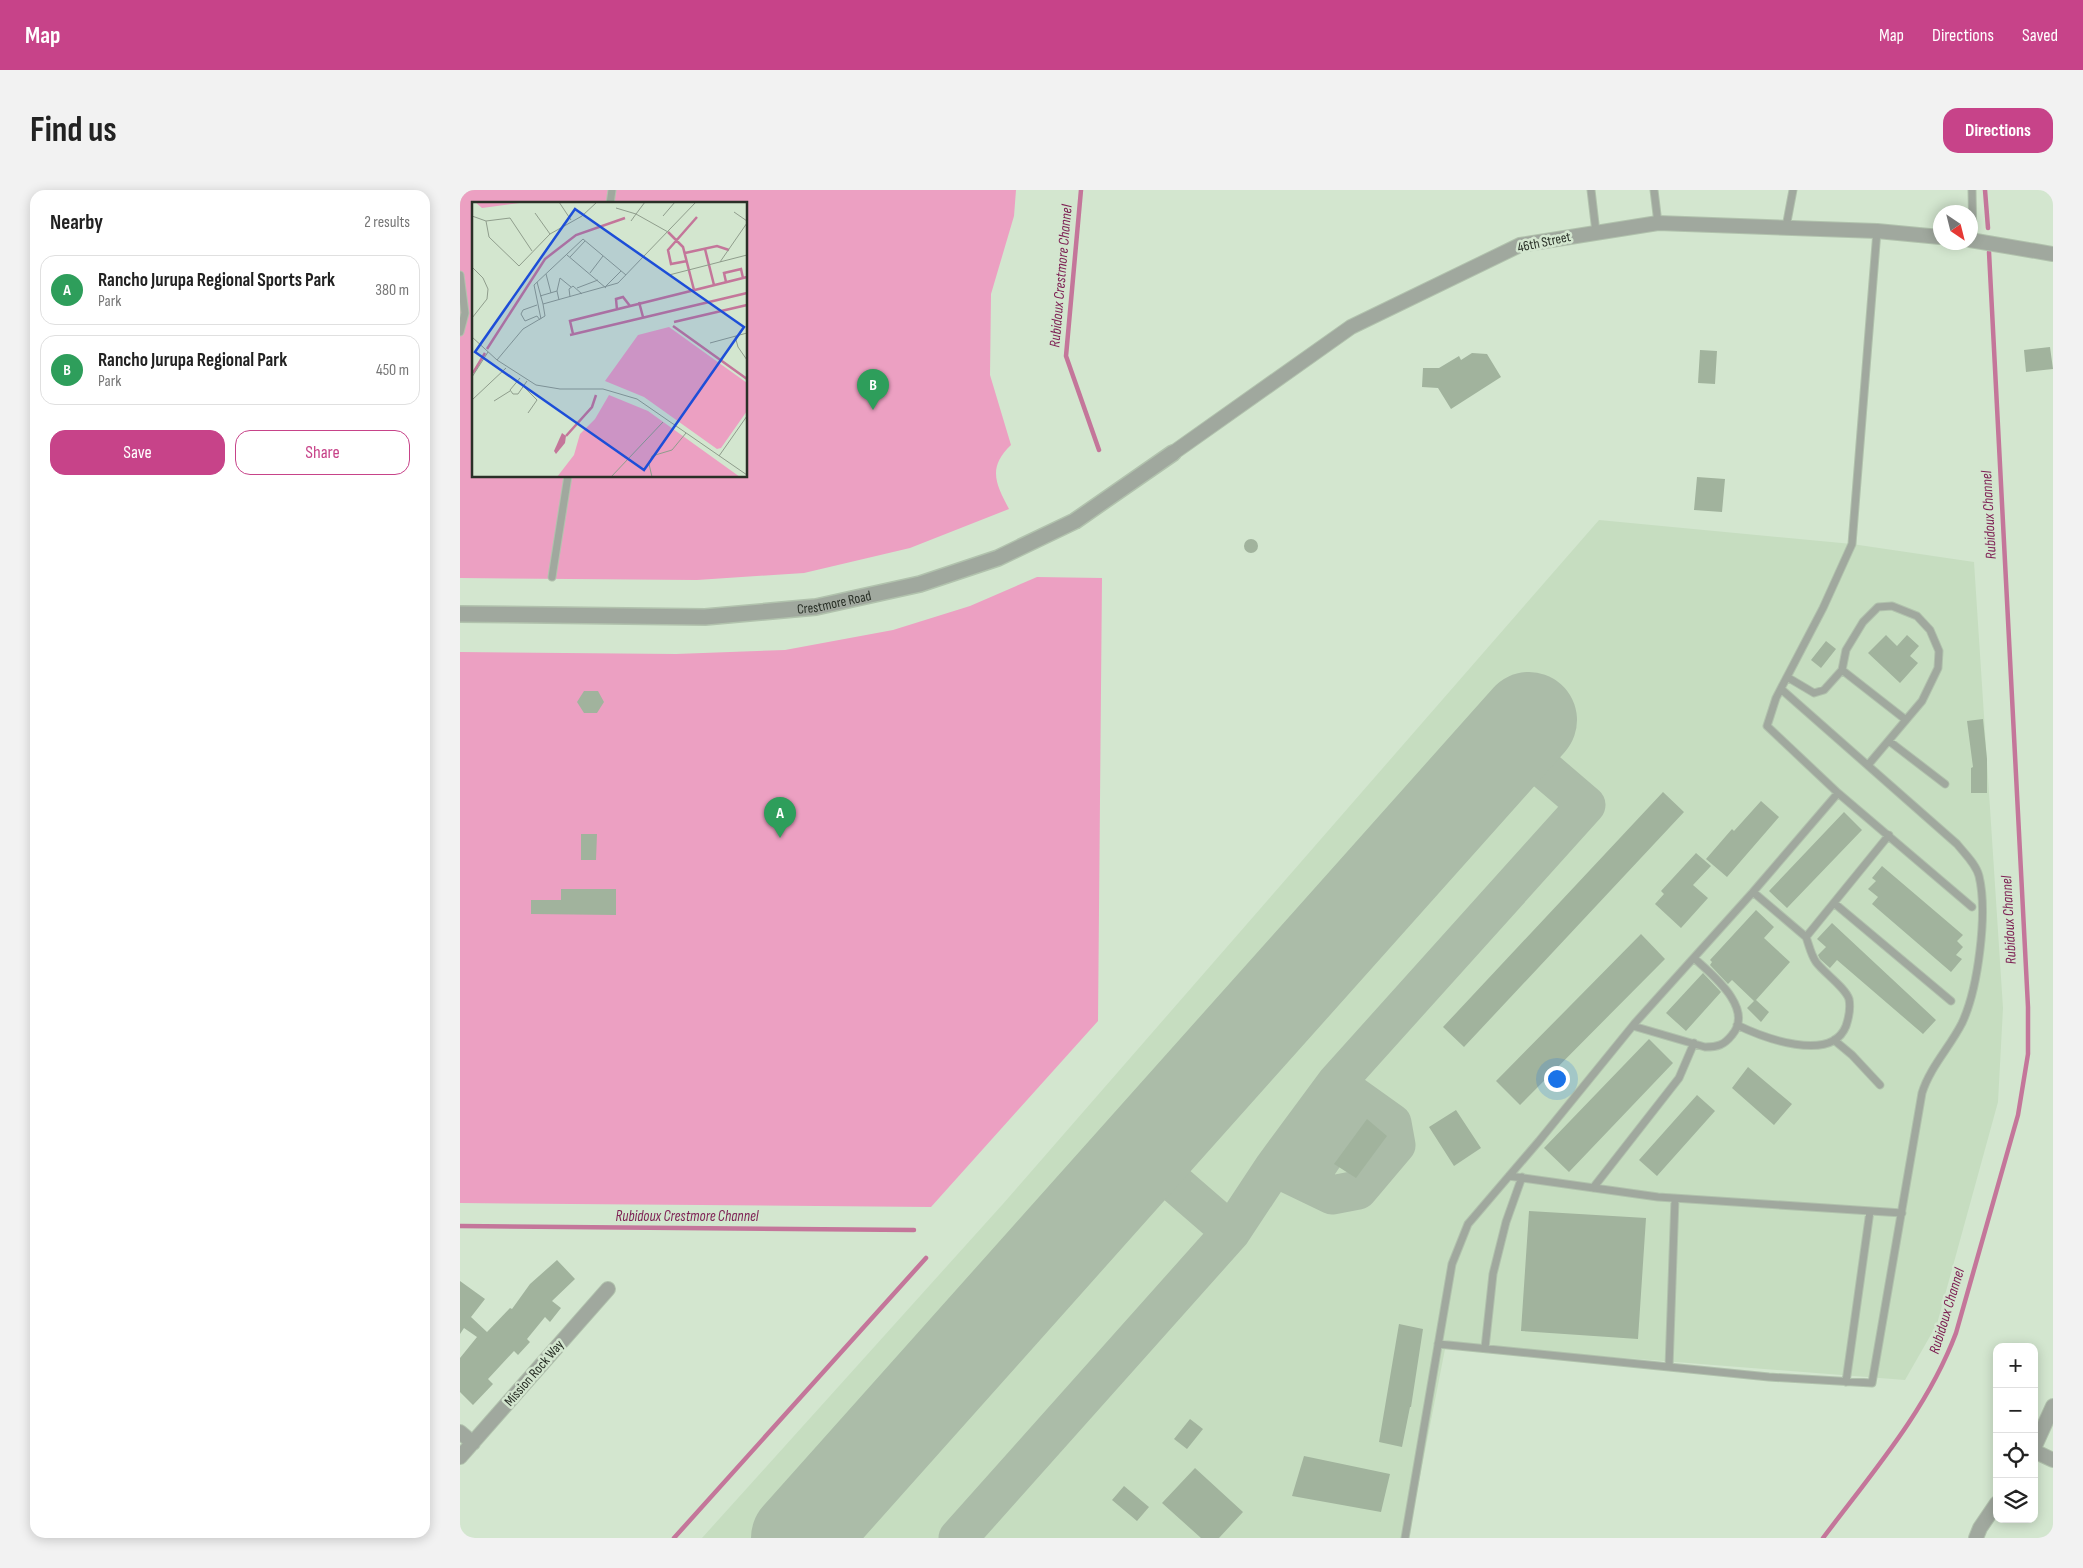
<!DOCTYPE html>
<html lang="en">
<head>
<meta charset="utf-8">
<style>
  :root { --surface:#fff; --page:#f2f2f2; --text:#222; --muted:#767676; --line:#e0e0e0; --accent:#c74389 }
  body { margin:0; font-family:"Sofia Sans Condensed",sans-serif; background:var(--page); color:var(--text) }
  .controls { position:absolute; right:15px; bottom:15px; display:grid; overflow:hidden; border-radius:10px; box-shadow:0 2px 12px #0003 }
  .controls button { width:45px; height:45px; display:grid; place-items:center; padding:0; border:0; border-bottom:1px solid var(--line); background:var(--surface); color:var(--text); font:25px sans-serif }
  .compass { position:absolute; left:1473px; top:15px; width:45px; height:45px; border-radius:50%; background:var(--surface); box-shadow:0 2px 12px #0003; rotate:145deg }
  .you { position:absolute; left:1096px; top:888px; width:18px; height:18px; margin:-12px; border:4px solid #fff; border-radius:50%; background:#1a73e8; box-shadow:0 0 0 8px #1a73e833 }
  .badge { display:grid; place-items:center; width:32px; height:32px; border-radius:50%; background:var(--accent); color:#fff; font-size:16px; font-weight:700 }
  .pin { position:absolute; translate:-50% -41px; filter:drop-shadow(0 1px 2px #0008) }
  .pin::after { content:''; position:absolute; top:26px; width:18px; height:15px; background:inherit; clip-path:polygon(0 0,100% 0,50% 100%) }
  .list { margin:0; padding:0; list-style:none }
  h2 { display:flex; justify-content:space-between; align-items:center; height:65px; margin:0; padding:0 20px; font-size:21px }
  h2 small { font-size:16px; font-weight:400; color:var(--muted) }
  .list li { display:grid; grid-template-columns:32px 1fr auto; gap:15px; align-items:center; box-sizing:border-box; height:70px; margin:0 10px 10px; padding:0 10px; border:1px solid var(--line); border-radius:15px }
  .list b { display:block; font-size:19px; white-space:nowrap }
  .list p { margin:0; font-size:16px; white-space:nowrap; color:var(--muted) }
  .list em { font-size:16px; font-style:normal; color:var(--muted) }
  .actions { display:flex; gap:10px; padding:15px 20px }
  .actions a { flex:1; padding:11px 0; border:1px solid var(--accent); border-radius:15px; text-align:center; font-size:18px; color:var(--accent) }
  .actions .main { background:var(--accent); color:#fff }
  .icon { flex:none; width:28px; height:28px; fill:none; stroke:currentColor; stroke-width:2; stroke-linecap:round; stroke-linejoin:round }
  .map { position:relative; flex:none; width:1593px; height:1348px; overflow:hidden; border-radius:15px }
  header { display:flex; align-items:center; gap:30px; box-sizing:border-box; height:70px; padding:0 25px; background:var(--accent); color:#fff }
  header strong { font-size:24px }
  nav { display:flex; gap:28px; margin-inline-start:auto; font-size:18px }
  .intro { display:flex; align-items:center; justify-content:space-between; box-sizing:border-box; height:120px; padding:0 30px }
  h1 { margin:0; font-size:35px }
  .button { padding:12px 22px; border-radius:15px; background:var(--accent); color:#fff; font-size:18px; font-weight:700 }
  main { display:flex; gap:30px; padding:0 30px }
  aside { flex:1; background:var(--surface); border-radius:15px; box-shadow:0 2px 12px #0003 }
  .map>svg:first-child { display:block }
  .built { fill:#c6ddc0 }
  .green { fill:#eca0c2; fill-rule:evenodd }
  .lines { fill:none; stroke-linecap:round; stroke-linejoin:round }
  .stream { stroke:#c4769a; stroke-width:4.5 }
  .taxiway { stroke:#abbca8; stroke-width:39 }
  .runway { stroke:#abbca8; stroke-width:96 }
  .building { fill:#a1b39d }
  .service-casing { stroke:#b1c2ad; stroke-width:9 }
  .minor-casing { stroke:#b1c2ad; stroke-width:16 }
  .tertiary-casing { stroke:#b1c2ad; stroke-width:18 }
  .service { stroke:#a0a89e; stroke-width:7 }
  .minor { stroke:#a0a89e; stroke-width:14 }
  .tertiary { stroke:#a0a89e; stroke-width:15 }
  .labels { text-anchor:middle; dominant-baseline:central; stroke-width:5; stroke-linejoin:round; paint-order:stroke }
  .street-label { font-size:14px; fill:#293027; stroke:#d3e6cf }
  .water-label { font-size:15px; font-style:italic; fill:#7e2154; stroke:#d3e6cf }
  .inset-river { fill:none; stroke:#c4769a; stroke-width:2.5 }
  .inset-road { fill:none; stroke:#8f9d8c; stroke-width:1 }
  .view { fill:#1d4ed8; fill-opacity:0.15; stroke:#1d4ed8; stroke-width:2.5 }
  .inset-edge { fill:none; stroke:#293027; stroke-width:2.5 }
</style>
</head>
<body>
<header>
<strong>Map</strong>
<nav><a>Map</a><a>Directions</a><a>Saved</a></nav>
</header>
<div class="intro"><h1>Find us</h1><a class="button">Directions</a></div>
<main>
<aside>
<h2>Nearby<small>2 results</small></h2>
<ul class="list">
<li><span class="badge" style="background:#2e9e5b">A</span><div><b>Rancho Jurupa Regional Sports Park</b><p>Park</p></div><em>380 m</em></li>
<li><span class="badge" style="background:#2e9e5b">B</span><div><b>Rancho Jurupa Regional Park</b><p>Park</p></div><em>450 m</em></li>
</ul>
<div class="actions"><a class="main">Save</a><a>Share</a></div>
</aside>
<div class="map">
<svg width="1593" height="1348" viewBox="0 0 1593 1348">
  <rect width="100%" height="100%" fill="#d3e6cf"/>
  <path class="built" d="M1139,330L1392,354L1514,372L1543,818L1538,912L1477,1134L1445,1190L986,1154L948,1348H242L542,1015Z"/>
  <path class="green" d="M0,0H556L554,26L531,104L530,185L551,255C527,278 536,294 549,319L450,358L344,383L237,390L0,388ZM14,14H286V286H14Z
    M577,387L642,388L638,831L471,1017L0,1013V462L216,464L325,460L433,440L510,416Z"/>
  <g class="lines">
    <path class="stream" d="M621,0L606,166L639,260
      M1525,0L1528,38
      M0,1036L454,1040
      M214,1348L466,1068
      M1363,1348C1412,1283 1467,1220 1496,1143L1558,925L1568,864V817L1529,62"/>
    <path class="taxiway" d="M681,964L771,1042
      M814,977L872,1005L898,1000L936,955L932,933L876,893
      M846,992L901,911
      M498,1348L771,1042L814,977L876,893L1126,615L1050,550"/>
    <path class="runway" d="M339,1348L1069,530"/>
  </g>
  <path class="building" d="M1590,157L1593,179L1566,182L1564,160Z
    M1240,160L1257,161L1255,194L1238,193Z
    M1012,163L1027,164L1041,187L991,219L978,198L962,197L963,178H979L999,166L1001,170Z
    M1237,287L1265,289L1262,322L1234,320Z
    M784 356a7 7 0 1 1 14 0a7 7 0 1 1-14 0Z
    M1426,445L1437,456L1447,445L1459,456L1450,466L1458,473L1440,493L1408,463Z
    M1366,451L1376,459L1361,478L1351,470Z
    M124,501H138L144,512L137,523H124L117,512Z
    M1523,529L1527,569V603H1511V578L1513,577L1507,531Z
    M1203,602L1224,622L1004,857L983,837Z
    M1301,611L1319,627L1267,687L1246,669L1272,639L1274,641Z
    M1384,622L1402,640L1327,718L1309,701Z
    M121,644H137L136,670H121Z
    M1236,663L1251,676L1233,695L1248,708L1221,738L1195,714L1204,704L1201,701Z
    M1422,676L1503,745L1497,751L1503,757L1496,765L1502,769L1491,782L1412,714L1418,707L1408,699L1416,691L1412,688Z
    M101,699H156V725L71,724V710H101Z
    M1296,720L1314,737L1304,748L1330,772L1296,810L1309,822L1301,832L1287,818L1294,811L1272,790L1268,794L1250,775L1252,772L1250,770Z
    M1372,733L1476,830L1463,844L1377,770L1370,778L1360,769L1358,765L1366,757L1357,749Z
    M1181,744L1205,769L1060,915L1036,891Z
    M1243,783L1261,802L1226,841L1206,823Z
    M1189,849L1213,873L1109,982L1084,958Z
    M1288,877L1332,914L1314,935L1272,898Z
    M1237,905L1255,921L1197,986L1179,970Z
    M996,920L1021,958L994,976L969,937Z
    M907,929L927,946L896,988L874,974Z
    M1069,1021L1186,1028L1178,1149L1061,1141Z
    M97,1070L115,1089L92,1111L101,1118L90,1132L85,1127L67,1149L70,1152L58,1165L54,1161L28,1189L33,1194L13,1215L0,1202V1168L17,1147L4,1138L0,1144V1091L25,1109L11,1127L27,1142L50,1118L52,1119L70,1094Z
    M939,1134L963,1139L951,1217H950L942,1257L919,1252Z
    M730,1229L743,1239L727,1259L714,1249Z
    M844,1266L930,1284L921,1322L832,1306Z
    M735,1278L783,1322L759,1348H741L702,1313Z
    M664,1296L689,1317L677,1331L652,1310Z"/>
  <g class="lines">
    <g class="service-casing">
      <path id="service" d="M1131,0L1136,42
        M1194,0L1198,33
        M1512,0L1513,51
        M150,14L152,0
        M1326,37L1333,0
        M0,85L5,123L0,142
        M92,387L108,286
        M1382,480L1446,530
        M1327,487L1354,503L1364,500L1382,480L1386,460L1403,432L1418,417L1432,416L1457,426L1470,440L1479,461L1478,478L1462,511L1408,575
        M1429,551L1485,594
        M1378,603L1512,717
        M1293,702L1346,747L1429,645
        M1374,713L1491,811
        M1277,835C1302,847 1371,874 1386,836C1389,827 1391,819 1389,809C1385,797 1364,783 1356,772C1351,765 1349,755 1346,747
        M1173,836L1245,857C1258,857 1264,855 1272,845C1295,818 1251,784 1234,768
        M1374,850L1392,865L1420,895
        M1049,986L1198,1007L1442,1023
        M1133,998L1219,888L1234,853
        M978,1154L1309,1187L1412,1193L1462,903C1470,877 1490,857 1502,833C1518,799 1528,723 1519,686C1516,674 1505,664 1497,654L1321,499
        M1025,1158L1033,1084L1046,1032L1062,987
        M1209,1177L1215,1009
        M1386,1192L1410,1021
        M945,1348L992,1074L1008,1034L1079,951L1175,833L1293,702L1378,603L1307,536L1316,508L1363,418L1392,354L1417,41"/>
    </g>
    <g class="minor-casing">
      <path id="minor" d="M1510,50L1593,64
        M713,263L891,137L1060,55L1198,33L1417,41L1480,47
        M0,1242L13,1253
        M1574,1258L1593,1216
        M1574,1261L1593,1270
        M0,1267L148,1099
        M1516,1348L1520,1338L1537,1313"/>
    </g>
    <g class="tertiary-casing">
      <g id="tertiary">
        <path id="s1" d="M0,424L245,427L356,417L460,394L538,368L615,331L713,263"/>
      </g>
    </g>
    <use href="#service" class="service"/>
    <use href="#minor" class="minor"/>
    <use href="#tertiary" class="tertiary"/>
  </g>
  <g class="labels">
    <g class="street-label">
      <text transform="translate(1084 52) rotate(-12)">46th Street</text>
      <text stroke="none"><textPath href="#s1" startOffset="375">Crestmore Road</textPath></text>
      <text transform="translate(74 1183) rotate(-49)">Mission Rock Way</text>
    </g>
    <g class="water-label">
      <text transform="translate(601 86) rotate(-85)">Rubidoux Crestmore Channel</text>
      <text transform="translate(1529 325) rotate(-93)">Rubidoux Channel</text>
      <text transform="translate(1549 730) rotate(-93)">Rubidoux Channel</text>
      <text x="227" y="1026">Rubidoux Crestmore Channel</text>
      <text transform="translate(1487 1121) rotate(-73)">Rubidoux Channel</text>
    </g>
  </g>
  <g transform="translate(12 12)">
    <rect width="275" height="275" fill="#d3e6cf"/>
    <path d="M3,0H55L10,6ZM197,125L275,181V209L249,246L245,247L172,195L133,179L166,133ZM137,193L176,209L268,275H85L102,253L108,232L123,217Z" fill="#eca0c2"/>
    <path d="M90,231L94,234L93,241L84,252L82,249Z" fill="#c4769a"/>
    <path class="inset-river" d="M196,30L211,45L222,88M233,47L242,83M213,51L245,44L257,48M215,59L199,62L196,48L225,15M254,80L252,71L269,67L271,76M167,100L171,115M145,108L144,97L151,95L158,104M202,120L275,103M201,124L275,177M101,132L98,119L275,75M98,133L275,91M15,147L73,57L104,33L153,16M1,171L13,151M94,234L120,205L124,193"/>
    <path class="inset-road" d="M87,0L99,18M173,0L164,12L196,30M144,6L164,12L159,19M262,10L275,19M63,11L78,32M0,14L14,19L38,16L60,49M191,14L203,0M14,19L17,35L47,64L78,32L110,14L125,0M95,53L134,86M98,55L113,39M248,60L275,21M0,65L11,76L16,87L15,97L0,116M118,71L131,54M74,72L79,91M197,73L275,53M65,80L71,102M133,85L149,69M105,86L126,78M85,89L88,76L99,85M68,94L85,89L87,98M98,95L97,87L101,84L110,92M65,103L51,108L49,112L53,119L65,114L68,118M69,117L62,83L111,37L154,73M263,134L266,145L275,158M0,135L25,158L64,183L88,187H131L165,197L275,273M238,141L275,131M25,158L51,127L73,114L71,102L146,81L224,0M0,175L16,150M48,176L38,188L41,192H46L55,179M52,185L65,198L56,211M0,198L34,166M22,199L38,189M247,254L275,214M139,275L191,220M180,275L177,262L180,254L200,248L214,231"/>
    <path class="view" d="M103,7L272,125L172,268L3,150Z"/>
    <rect width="275" height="275" class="inset-edge"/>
  </g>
</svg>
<div class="controls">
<button>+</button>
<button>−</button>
<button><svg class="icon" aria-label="locate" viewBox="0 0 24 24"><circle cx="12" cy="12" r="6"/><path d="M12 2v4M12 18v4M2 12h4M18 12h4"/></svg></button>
<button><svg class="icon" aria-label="layers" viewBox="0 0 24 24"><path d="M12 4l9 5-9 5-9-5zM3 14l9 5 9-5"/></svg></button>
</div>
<svg class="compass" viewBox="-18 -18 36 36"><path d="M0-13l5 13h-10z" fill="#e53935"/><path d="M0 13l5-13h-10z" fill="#767676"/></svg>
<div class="you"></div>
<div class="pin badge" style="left:320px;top:648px;background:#2e9e5b">A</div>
<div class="pin badge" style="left:413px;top:220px;background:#2e9e5b">B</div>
</div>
</main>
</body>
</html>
